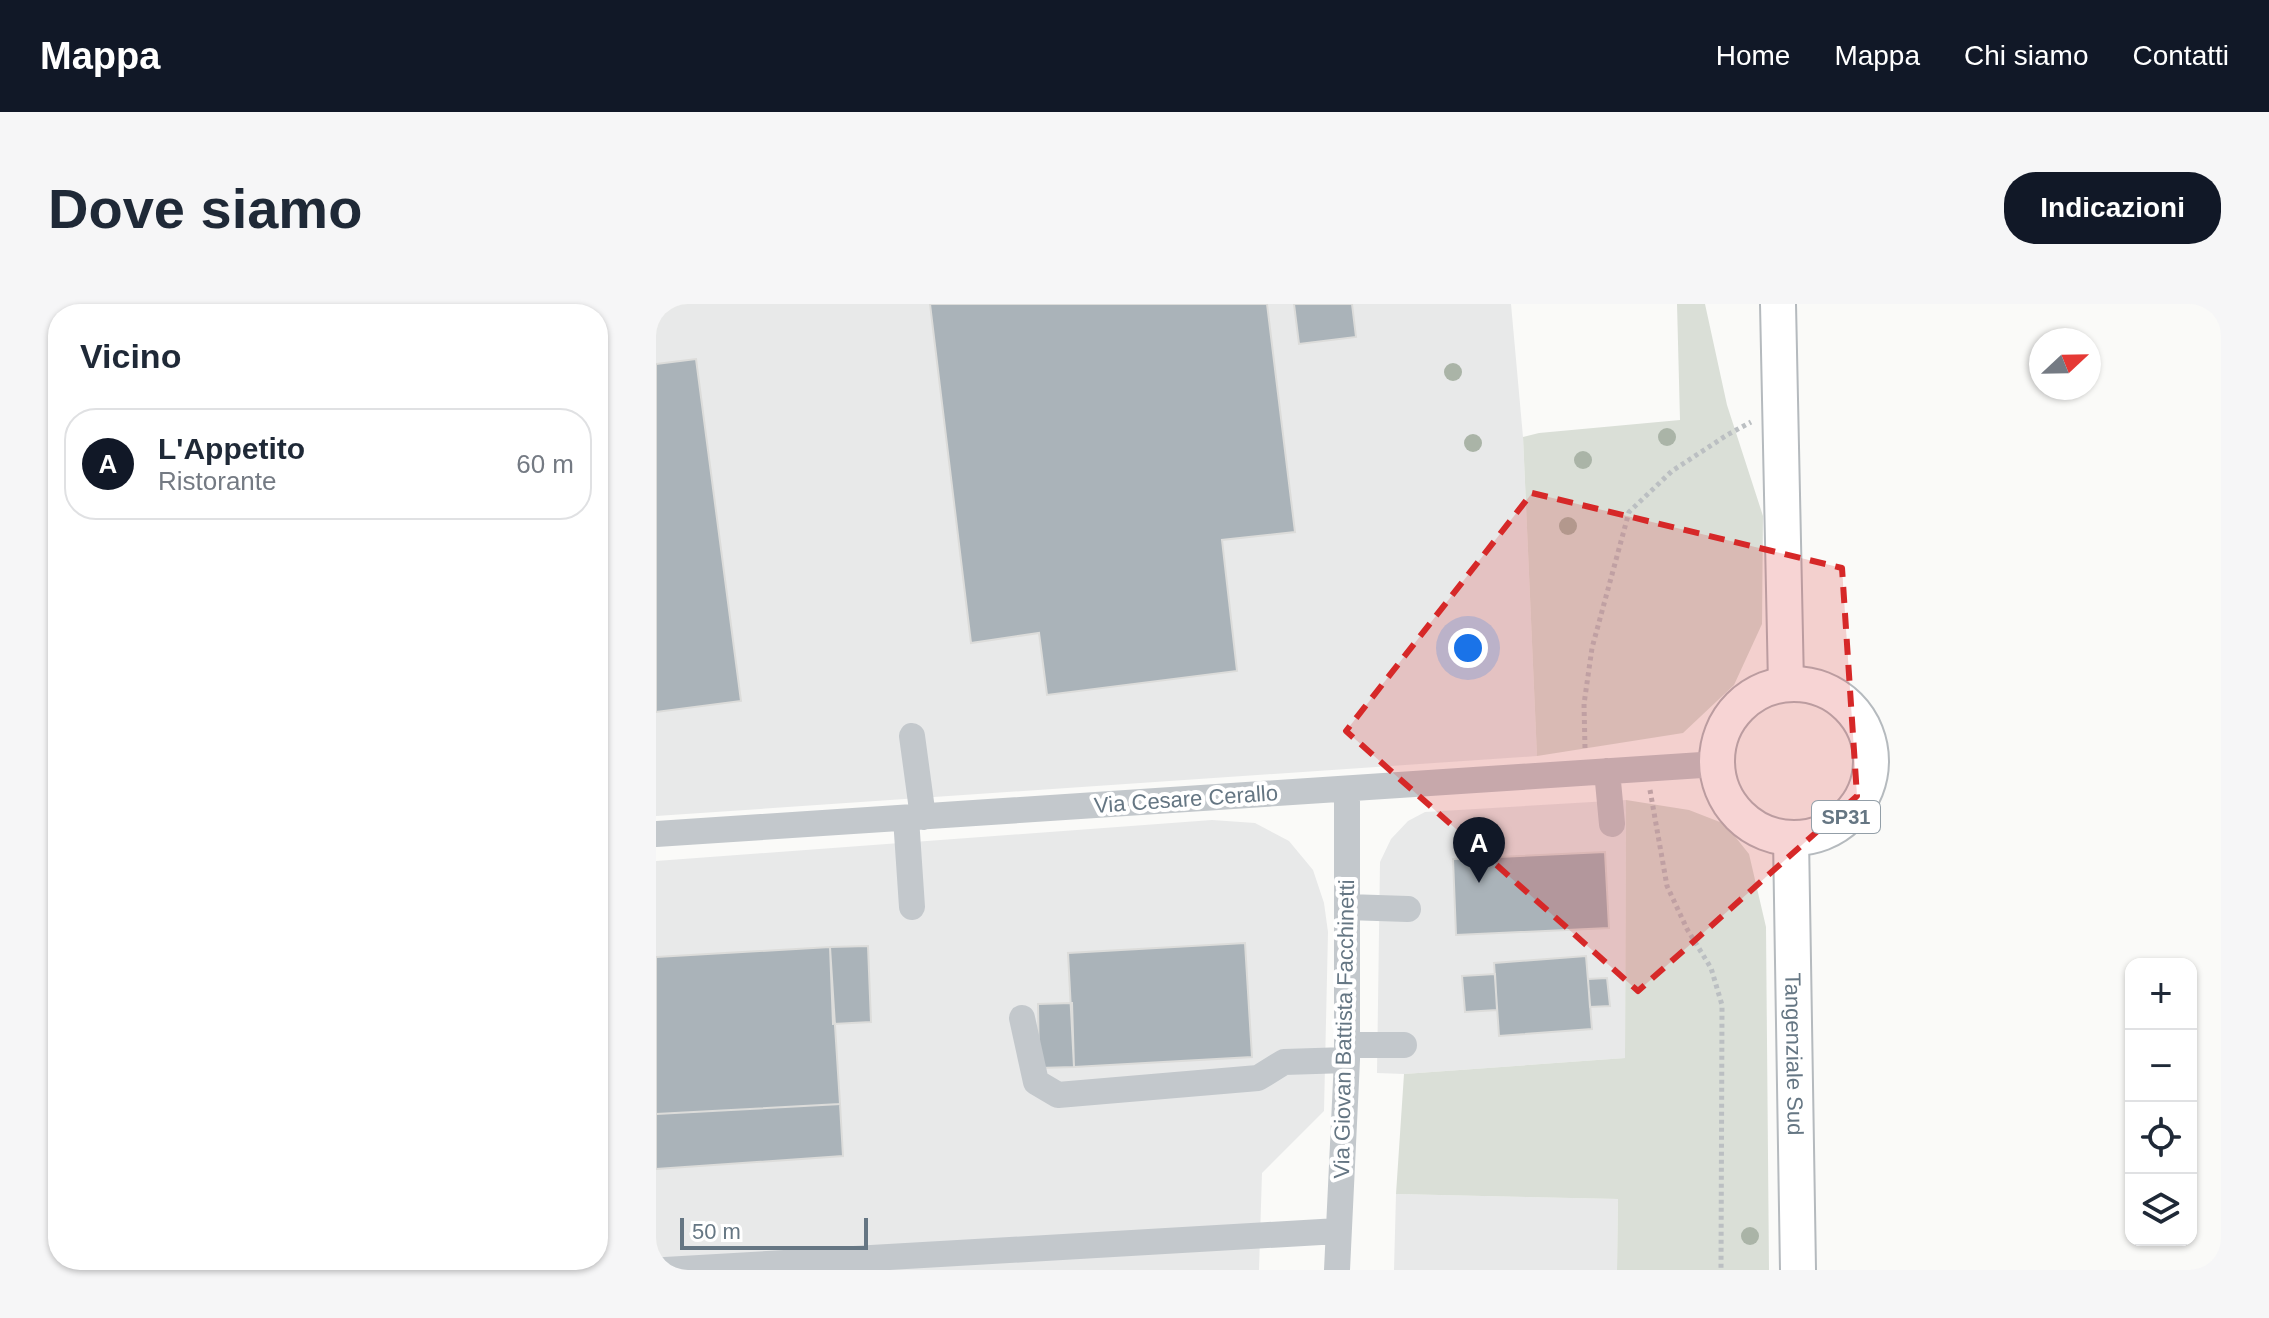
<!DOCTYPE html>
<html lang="it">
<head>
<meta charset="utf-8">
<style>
  :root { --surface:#fff; --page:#f6f6f7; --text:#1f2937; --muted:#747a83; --line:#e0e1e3; --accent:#111827 }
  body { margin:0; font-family:Arial,sans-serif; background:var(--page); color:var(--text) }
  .controls { position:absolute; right:24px; bottom:24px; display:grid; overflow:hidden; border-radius:16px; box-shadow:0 2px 6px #0004 }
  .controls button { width:72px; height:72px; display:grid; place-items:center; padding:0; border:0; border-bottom:2px solid var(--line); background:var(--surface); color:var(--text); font:40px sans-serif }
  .compass { position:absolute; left:1373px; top:24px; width:72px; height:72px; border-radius:50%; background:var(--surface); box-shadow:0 2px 6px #0004; rotate:68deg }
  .scale { position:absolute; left:24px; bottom:20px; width:188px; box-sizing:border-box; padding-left:8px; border:4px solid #657683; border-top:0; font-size:22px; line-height:28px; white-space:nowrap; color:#657683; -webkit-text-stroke:6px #fff; paint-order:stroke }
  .you { position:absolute; left:812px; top:344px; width:28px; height:28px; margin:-20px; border:6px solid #fff; border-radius:50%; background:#1a73e8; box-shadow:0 0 0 12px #1a73e833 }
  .badge { display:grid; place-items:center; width:52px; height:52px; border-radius:50%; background:var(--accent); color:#fff; font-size:26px; font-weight:700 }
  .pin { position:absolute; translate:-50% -66px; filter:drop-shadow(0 2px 4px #0008) }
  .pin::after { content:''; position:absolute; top:42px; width:28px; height:24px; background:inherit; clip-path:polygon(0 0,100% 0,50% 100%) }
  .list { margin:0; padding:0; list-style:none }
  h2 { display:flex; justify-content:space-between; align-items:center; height:104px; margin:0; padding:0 32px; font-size:34px }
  h2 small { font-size:26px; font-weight:400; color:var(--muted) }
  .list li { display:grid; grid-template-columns:52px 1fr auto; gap:24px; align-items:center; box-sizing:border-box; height:112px; margin:0 16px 16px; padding:0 16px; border:2px solid var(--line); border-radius:32px }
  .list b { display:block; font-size:30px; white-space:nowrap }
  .list p { margin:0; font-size:26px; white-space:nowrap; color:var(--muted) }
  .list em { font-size:26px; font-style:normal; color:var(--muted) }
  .icon { flex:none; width:44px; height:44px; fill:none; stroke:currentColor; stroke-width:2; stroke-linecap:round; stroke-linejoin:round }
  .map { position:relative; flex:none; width:1565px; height:966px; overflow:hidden; border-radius:32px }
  header { display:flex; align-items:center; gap:48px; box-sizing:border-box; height:112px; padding:0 40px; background:var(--accent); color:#fff }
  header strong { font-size:38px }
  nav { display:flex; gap:44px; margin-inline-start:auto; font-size:28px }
  .intro { display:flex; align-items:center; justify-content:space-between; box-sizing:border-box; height:192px; padding:0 48px }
  h1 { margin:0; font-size:56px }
  .button { padding:20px 36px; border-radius:32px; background:var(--accent); color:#fff; font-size:28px; font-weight:700 }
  main { display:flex; gap:48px; padding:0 48px }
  aside { flex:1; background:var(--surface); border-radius:32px; box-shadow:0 2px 6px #0004 }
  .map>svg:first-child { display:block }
  .built { fill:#e8e9e9 }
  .green { fill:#dadfd7 }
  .building { fill:#aab3b9; stroke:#dcdcda; stroke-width:2 }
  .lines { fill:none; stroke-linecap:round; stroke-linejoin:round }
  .major-casing { stroke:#b5babe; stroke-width:38 }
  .path { stroke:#bbbfc2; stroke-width:5; stroke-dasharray:4 4; stroke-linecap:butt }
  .minor { stroke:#c3c8cc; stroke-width:26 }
  .major { stroke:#fff; stroke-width:34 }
  .tree { fill:#aab4a7 }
  .marked { fill:#d62828; fill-opacity:0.2; stroke:#d62828; stroke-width:6; stroke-dasharray:16 10; stroke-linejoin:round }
  .labels { text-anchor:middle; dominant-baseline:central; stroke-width:8; stroke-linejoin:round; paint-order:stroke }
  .shield { fill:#fff; stroke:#939fa8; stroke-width:2 }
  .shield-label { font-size:20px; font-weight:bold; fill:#657683 }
  .street-label { font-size:22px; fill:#657683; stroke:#fff }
</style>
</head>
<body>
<header>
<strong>Mappa</strong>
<nav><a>Home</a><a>Mappa</a><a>Chi siamo</a><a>Contatti</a></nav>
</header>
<div class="intro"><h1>Dove siamo</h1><a class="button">Indicazioni</a></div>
<main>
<aside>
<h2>Vicino<small></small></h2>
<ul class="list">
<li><span class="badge">A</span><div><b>L'Appetito</b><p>Ristorante</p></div><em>60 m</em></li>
</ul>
</aside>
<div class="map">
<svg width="1565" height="966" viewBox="0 0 1565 966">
  <rect width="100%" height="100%" fill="#fafaf8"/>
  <path class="built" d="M0,0H855L867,133L881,452L0,512Z
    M970,496L969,754L748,770L721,769L724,558L735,535L752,517L769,508Z
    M556,516L599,519L633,537L657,566L668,599L672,628L668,807L606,869L603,966H0V557Z
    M740,890L962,895L961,966H738Z"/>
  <path class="green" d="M1021,0H1049L1071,101L1107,212L1106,320L1078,381L1027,429L881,452L867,133L883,129L1024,116Z
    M970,496L1033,506L1069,520L1093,550L1110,623L1113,966H961L962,895L740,890L748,770L969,754Z"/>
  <path class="building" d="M274,0H611L639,228L566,236L581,367L391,391L383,329L315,339Z
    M638,0H696L700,33L643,40Z
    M40,55L85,397L0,408V60Z
    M949,548L953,624L800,631L797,555Z
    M589,639L596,753L418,763L412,649Z
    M212,642L215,718L177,720L174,643Z
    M174,643L184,800L0,810V653Z
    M930,652L936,725L843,732L838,659Z
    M839,670L841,706L809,708L806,672Z
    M951,674L954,702L934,703L932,675Z
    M416,699L418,763L383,764L382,700Z
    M184,800L187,852L0,865V810Z"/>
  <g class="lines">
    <g class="major-casing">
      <g id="major">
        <path d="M1122,0L1130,380"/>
        <circle cx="1138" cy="457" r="77"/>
        <path id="s1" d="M1135,534L1142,966"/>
      </g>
    </g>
    <path class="path" d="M929,444L928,400L936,344L973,208L1016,167L1071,131L1095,118
      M994,486L1011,582L1031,625L1055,664L1066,701L1065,966"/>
    <path class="minor" d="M256,432L267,513
      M951,467L956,520
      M250,514L256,603
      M0,530L1061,460
      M691,603L752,605
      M366,714L380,778L402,791L602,774L628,758L691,756
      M691,741H748
      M9,966L682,927
      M681,966L691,756V485"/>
    <use href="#major" class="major"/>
  </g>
  <g class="tree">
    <circle cx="797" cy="68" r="9"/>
    <circle cx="1011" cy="133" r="9"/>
    <circle cx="817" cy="139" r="9"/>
    <circle cx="927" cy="156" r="9"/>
    <circle cx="912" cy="222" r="9"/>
    <circle cx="1094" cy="932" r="9"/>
  </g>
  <path class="marked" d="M876,189L1186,264L1201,492L982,687L690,427Z"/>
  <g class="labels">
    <rect class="shield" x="1156" y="497" width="68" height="32" rx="6"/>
    <g class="shield-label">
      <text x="1190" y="513">SP31</text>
    </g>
    <g class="street-label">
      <text transform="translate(530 495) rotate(-4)">Via Cesare Cerallo</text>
      <text transform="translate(688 725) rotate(-89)">Via Giovan Battista Facchinetti</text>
      <text stroke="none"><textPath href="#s1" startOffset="216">Tangenziale Sud</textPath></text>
    </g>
  </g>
</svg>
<div class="controls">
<button>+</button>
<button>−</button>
<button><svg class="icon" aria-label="locate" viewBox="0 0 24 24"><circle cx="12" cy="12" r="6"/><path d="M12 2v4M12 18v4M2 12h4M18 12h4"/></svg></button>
<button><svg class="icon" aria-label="layers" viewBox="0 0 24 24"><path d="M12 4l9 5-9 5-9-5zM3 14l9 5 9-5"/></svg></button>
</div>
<svg class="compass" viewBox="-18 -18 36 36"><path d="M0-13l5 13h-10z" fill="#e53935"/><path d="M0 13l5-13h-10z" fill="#747a83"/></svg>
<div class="scale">50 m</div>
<div class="you"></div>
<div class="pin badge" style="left:823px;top:579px">A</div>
</div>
</main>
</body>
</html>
